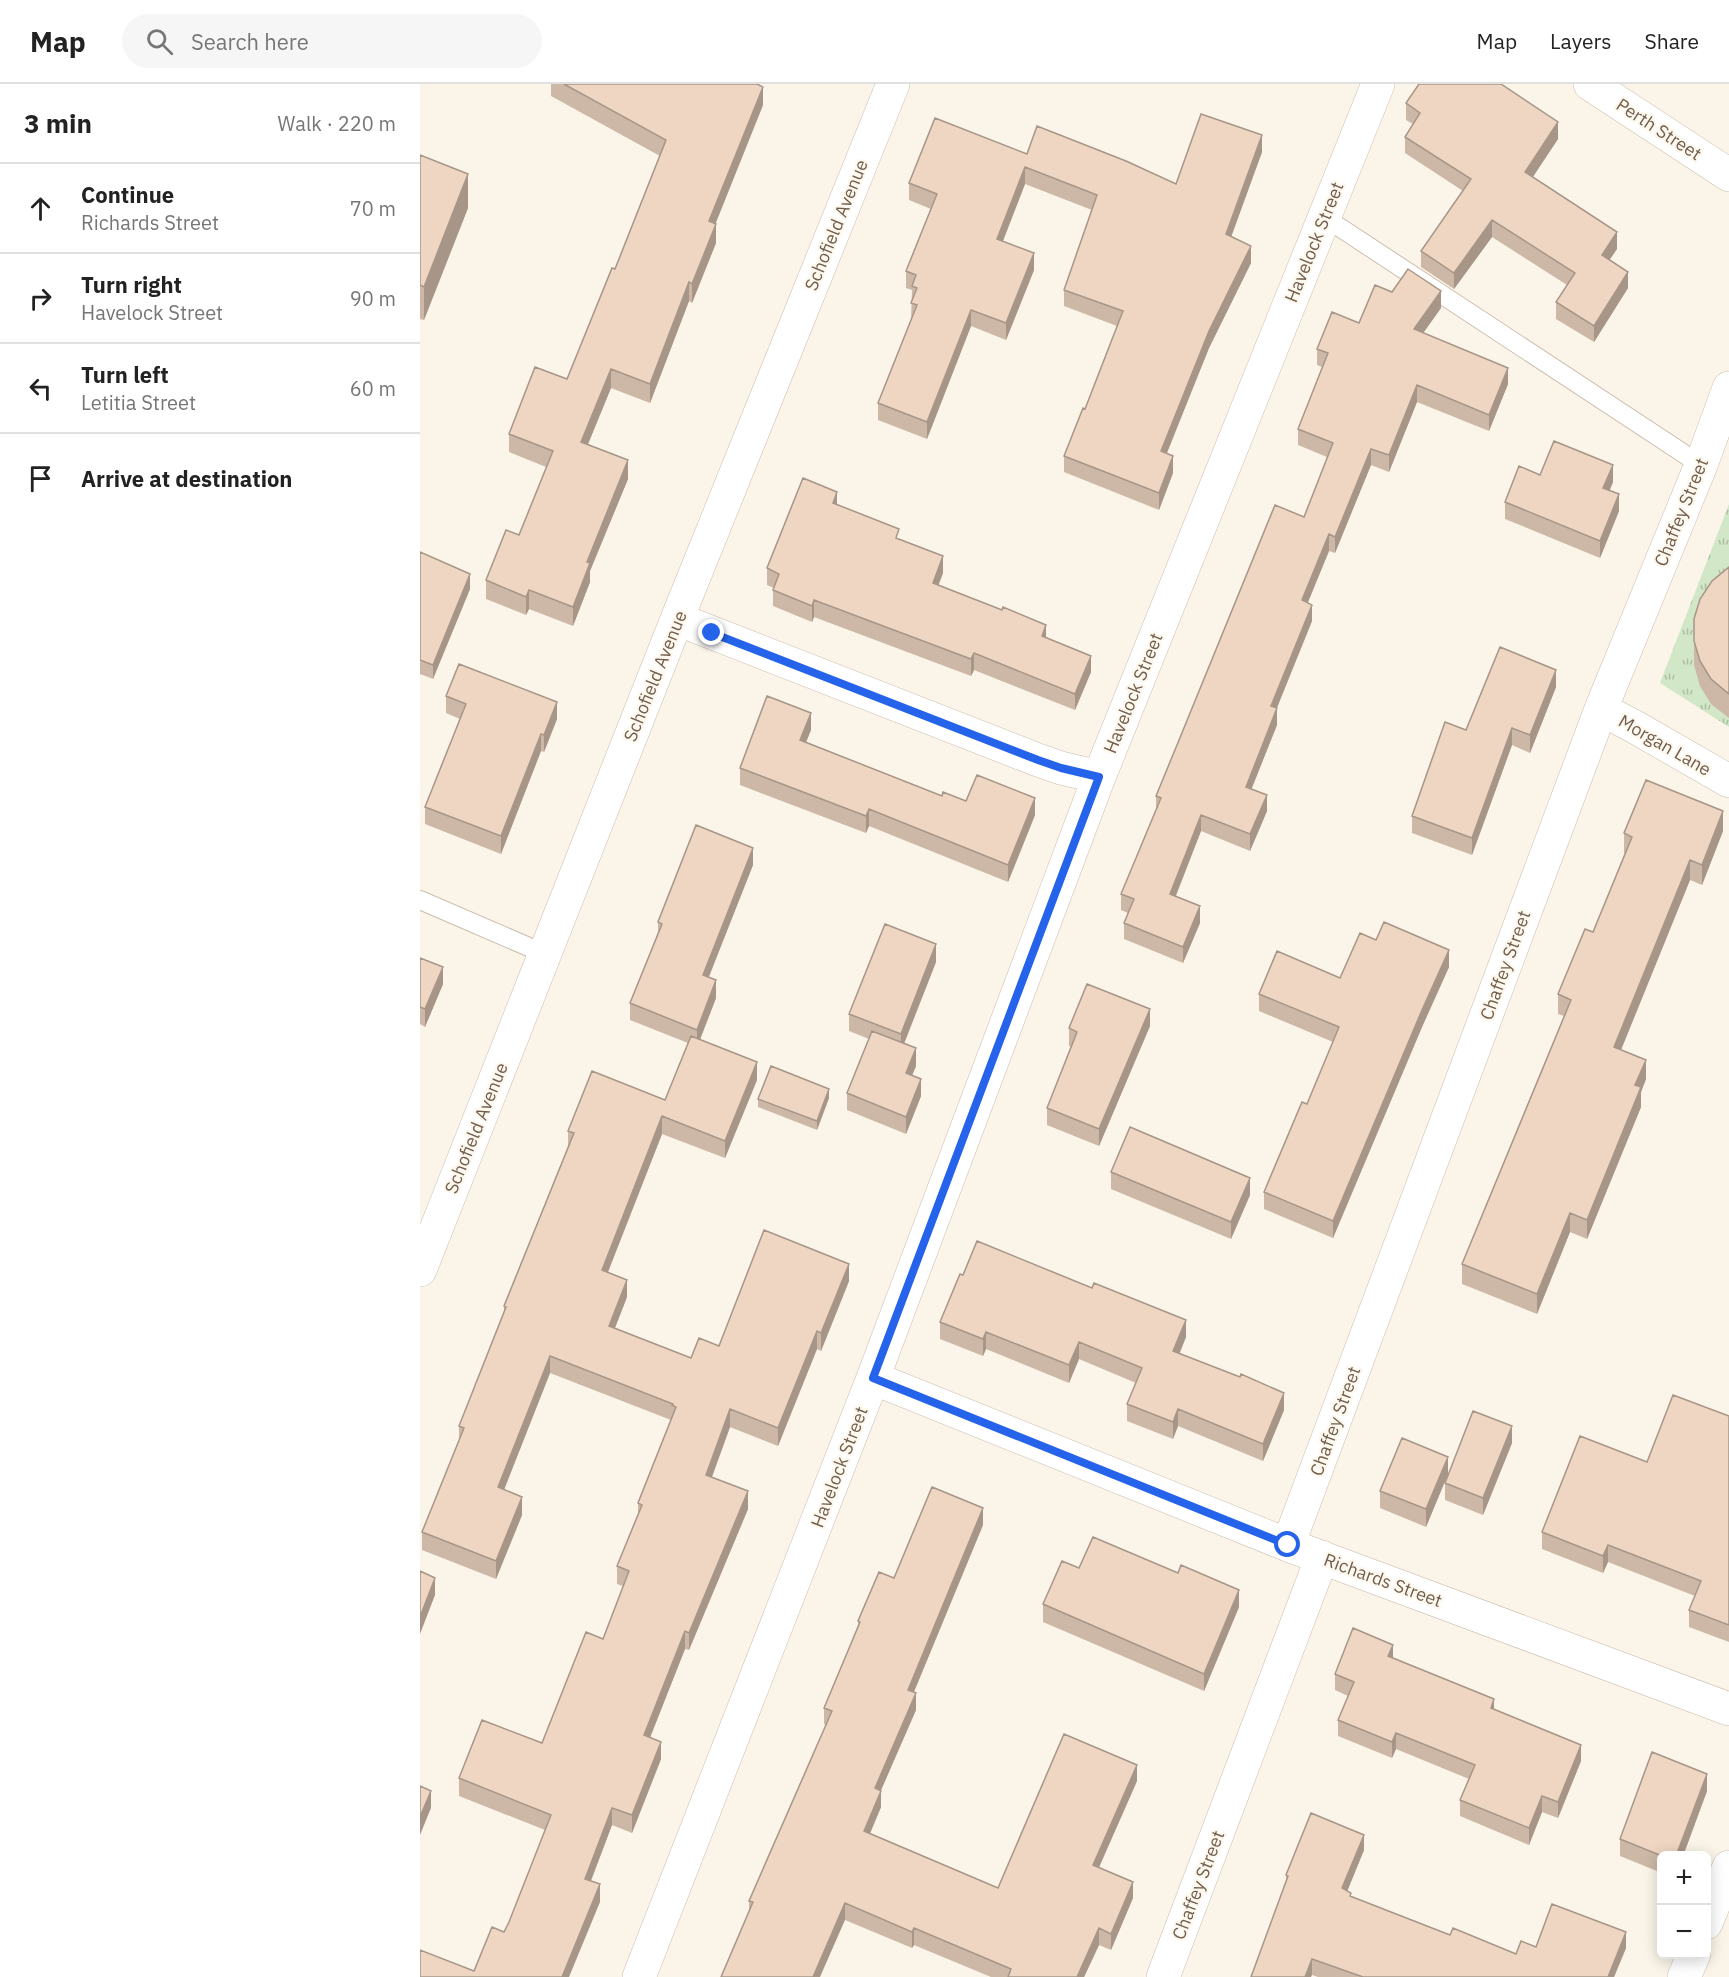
<!DOCTYPE html>
<html lang="en">
<head>
<meta charset="utf-8">
<style>
  :root { --surface:#fff; --page:#f6f6f6; --text:#222; --muted:#767676; --line:#e0e0e0 }
  body { margin:0; font-family:"IBM Plex Sans",sans-serif; background:var(--page); color:var(--text) }
  .controls { position:absolute; right:18px; bottom:18px; display:grid; overflow:hidden; border-radius:9px; box-shadow:0 3px 15px #0003 }
  .controls button { width:54px; height:54px; display:grid; place-items:center; padding:0; border:0; border-bottom:2px solid var(--line); background:var(--surface); color:var(--text); font:30px sans-serif }
  .stop { position:absolute; width:18px; height:18px; margin:-14px; border:4px solid #2563eb; border-radius:50%; background:#fff }
  .stop.end { background:#2563eb; border-color:#fff; box-shadow:0 2px 6px #0008 }
  .list { margin:0; padding:0; list-style:none }
  h2 { display:flex; justify-content:space-between; align-items:center; height:78px; margin:0; padding:0 24px; font-size:26px }
  h2 small { font-size:20px; font-weight:400; color:var(--muted) }
  .list li { display:grid; grid-template-columns:39px 1fr auto; gap:18px; align-items:center; box-sizing:border-box; height:90px; padding:0 24px; border-top:2px solid var(--line) }
  .list b { display:block; font-size:22px; white-space:nowrap }
  .list p { margin:0; font-size:20px; white-space:nowrap; color:var(--muted) }
  .list em { font-size:20px; font-style:normal; color:var(--muted) }
  .icon { flex:none; width:33px; height:33px; fill:none; stroke:currentColor; stroke-width:2; stroke-linecap:round; stroke-linejoin:round }
  .map { position:relative; flex:none; width:1309px; height:1893px; overflow:hidden }
  header { display:flex; align-items:center; gap:36px; box-sizing:border-box; height:84px; padding:0 30px; background:var(--surface); border-bottom:2px solid var(--line) }
  header strong { font-size:28px }
  nav { display:flex; gap:33px; margin-inline-start:auto; font-size:21px }
  .search { width:420px; height:54px; background:var(--page); display:flex; align-items:center; gap:15px; box-sizing:border-box; padding:0 21px; border-radius:33px; color:var(--muted); font-size:22px }
  main { display:flex }
  aside { flex:1; background:var(--surface) }
  .map>svg:first-child { display:block }
  .grass { fill:url(#grass-tufts) }
  .lines { fill:none; stroke-linecap:round; stroke-linejoin:round }
  .lane-casing { stroke:#ccbdae; stroke-width:20 }
  .street-casing { stroke:#ccbdae; stroke-width:34 }
  .secondary-casing { stroke:#cebeac; stroke-width:34 }
  .lane { stroke:#fff; stroke-width:18 }
  .street { stroke:#fff; stroke-width:33 }
  .secondary { stroke:#fff; stroke-width:33 }
  .wall { fill:#cdb8a7 }
  .shaded-wall { fill:#a79688 }
  .building { fill:#eed6c2; stroke:#a79688; stroke-width:1.5 }
  .route { stroke:#2563eb; stroke-width:8 }
  .labels { text-anchor:middle; dominant-baseline:central; stroke-width:4.5; stroke-linejoin:round; paint-order:stroke }
  .street-label { font-size:18px; fill:#725e4e; stroke:#fdf8ee }
</style>
</head>
<body>
<header>
<strong>Map</strong>
<div class="search"><svg class="icon" aria-label="search" viewBox="0 0 24 24"><circle cx="10" cy="10" r="6"/><path d="M15 15l6 6"/></svg>Search here</div>
<nav><a>Map</a><a>Layers</a><a>Share</a></nav>
</header>
<main>
<aside>
<h2>3 min<small>Walk · 220 m</small></h2>
<ul class="list">
<li><svg class="icon" aria-label="ahead" viewBox="0 0 24 24"><path d="M12 20V5M6 11l6-6 6 6"/></svg><div><b>Continue</b><p>Richards Street</p></div><em>70 m</em></li>
<li><svg class="icon" aria-label="right" viewBox="0 0 24 24"><path d="M7 20v-9h11M14 6l5 5-5 5"/></svg><div><b>Turn right</b><p>Havelock Street</p></div><em>90 m</em></li>
<li><svg class="icon" aria-label="left" viewBox="0 0 24 24"><path d="M17 20v-9H6M10 6l-5 5 5 5"/></svg><div><b>Turn left</b><p>Letitia Street</p></div><em>60 m</em></li>
<li><svg class="icon" aria-label="arrive" viewBox="0 0 24 24"><path d="M6 21V4h12l-3 4 3 4H6"/></svg><div><b>Arrive at destination</b></div></li>
</ul>
</aside>
<div class="map">
<svg width="1309" height="1893" viewBox="0 0 1309 1893">
  <defs>
    <pattern id="grass-tufts" width="24" height="20" patternUnits="userSpaceOnUse" patternTransform="scale(1.5)"><rect width="24" height="20" fill="#d1e7c7"/><path d="M3 7l-1-3M5 7V3M7 7l1-3M15 17l-1-3M17 17v-4M19 17l1-3" fill="none" stroke="#aebea4"/></pattern>
  </defs>
  <rect width="100%" height="100%" fill="#faf5e8"/>
  <path class="grass" d="M1309,420V643L1240,599Z"/>
  <g class="lines">
    <g class="lane-casing">
      <path id="lane" d="M904,133L1281,381
        M0,816L125,870"/>
    </g>
    <g class="street-casing">
      <path id="street" d="M257,535L618,676L641,684L679,693
        M1181,625L1215,643L1309,697
        M0,1186L257,535L473,0
        M453,1294L868,1461L1309,1625
        M868,1461L1181,625L1281,381L1309,304
        M1286,1839L1309,1783
        M219,1893L453,1294L679,693L958,0
        M743,1893L902,1473
        M1264,1893L1274,1870"/>
    </g>
    <g class="secondary-casing">
      <path id="secondary" d="M1170,0L1309,91"/>
    </g>
    <use href="#lane" class="lane"/>
    <use href="#street" class="street"/>
    <use href="#secondary" class="secondary"/>
  </g>
  <path class="wall" d="M131,0H337L343,21L295,140L296,159L272,219L269,217L230,319L191,304L168,360L208,395L170,487V498L153,542L109,525L106,531L66,515V496L99,451L126,383L89,368V350L147,295L195,185L240,72L131,12Z
    M986,19L1138,55L1112,93L1197,165L1189,176L1208,204L1174,258L1136,235V218L1147,201L1072,153L1034,205L1001,183V167L1043,107L985,69V53L993,40L986,36Z
    M842,68L811,153L831,179L789,264L746,369L753,389L739,426L644,388V372L665,325L697,242L644,222V206L672,126L605,100L583,157L614,186L586,256L551,242L507,355L458,336V319L491,235L492,206L486,204V187L511,125L489,116V99L607,70L756,100Z
    M0,71L48,124L4,236L0,235Z
    M972,208L1021,224L1003,249L1088,300L1069,347L997,318L969,388L951,381L915,469L909,467L887,519L892,537L857,624V641L831,705L847,727L830,767L781,747L756,812L780,839L763,879L704,855V839L708,829L701,826V810L736,725V712L884,433L907,373L878,361V345L902,283L897,281V265L939,239Z
    M1120,391L1193,398L1190,406L1199,427L1180,474L1085,435V418Z
    M417,421L479,455L523,489L518,501L626,554L671,588L655,626L554,586L551,592L394,533L392,538L353,522V506L354,504L347,501V484Z
    M0,468L50,505L13,595L0,590Z
    M1309,483V634L1291,620L1280,602L1274,581V535Z
    M1136,603L1110,669L1092,661L1052,771L992,749V732L1046,646Z
    M26,612L137,635L124,668L121,667L81,770L5,740V723L40,635L26,629Z
    M391,646L386,658L522,712L615,731L588,798L449,742L446,749L320,701V684Z
    M1303,747L1282,801L1270,796L1201,966L1226,995L1221,1008V1023L1167,1155L1150,1148L1117,1230L1042,1200V1180L1144,932L1138,930V910L1173,848L1205,770L1204,769V749Z
    M333,781L288,893L296,914L280,956L337,996L305,1074L242,1050L188,1188L207,1213L195,1244L271,1274L299,1262L429,1197L401,1267L397,1265L358,1362L310,1343L292,1393L328,1425L269,1566L265,1565L230,1653L241,1675L212,1749L192,1741L171,1797L180,1818L54,1887L84,1848L89,1838L125,1746L39,1712V1694L122,1659L183,1555L203,1502L197,1500V1482L218,1431V1419L251,1336L130,1289L84,1406L102,1431L76,1495L2,1466V1448L39,1358V1342L84,1230V1222L148,1062V1047L245,1016L268,959L210,936V919L238,849V838Z
    M956,856L1029,883L1002,943L913,1154L844,1125V1108L887,1020L913,958L839,927V910L920,894Z
    M0,874L23,900L5,943L0,940Z
    M516,878L484,960L496,982L492,991L501,1012L486,1050L427,1026V1009L449,955L429,947V930Z
    M730,942L679,1062L627,1041V1024L651,963L649,962V944Z
    M409,1014L397,1046L338,1023V1015Z
    M691,1088L830,1111L811,1155L691,1105Z
    M520,1238L766,1253L760,1269L864,1326L843,1377L758,1342L753,1355L707,1337V1320L716,1299L659,1275L649,1299L566,1265L563,1272L520,1255Z
    M1309,1332V1558L1269,1543V1526L1275,1512L1188,1478L1183,1489L1122,1465V1448L1227,1378Z
    M1092,1359L1063,1431L1025,1416V1399Z
    M1028,1390L1006,1443L960,1424V1407Z
    M563,1441L494,1608L496,1626L461,1706V1723L450,1750L578,1804L717,1697L679,1783L713,1814L691,1866L679,1861L664,1893H571L494,1861L492,1864L425,1836L329,1826V1817L406,1641L404,1640V1624L438,1544V1537L474,1494Z
    M659,1484L819,1523L784,1607L623,1538V1520Z
    M973,1574L1074,1625L1161,1677L1138,1734L1122,1728L1109,1761L1040,1732V1716L1049,1695L976,1665L972,1674L918,1652V1636L928,1612L915,1606V1590Z
    M1287,1707L1263,1772H1242V1789L1200,1772V1755Z
    M944,1766L927,1807L931,1813L1030,1851L1096,1870L1116,1863L1206,1864L1194,1893H898L892,1891L866,1799V1791Z"/>
  <path class="shaded-wall" d="M343,3V21L289,156V137Z
    M1138,38V55L1105,105V88Z
    M842,51V68L806,167V150Z
    M605,83V100L577,172V155Z
    M48,90V124L4,236V203Z
    M1072,136V153L1034,205V189Z
    M296,140V159L272,219V200Z
    M1197,148V165L1182,187V171Z
    M831,162V179L789,264L741,384V367L789,247Z
    M614,169V186L586,256V239Z
    M1208,188V204L1174,258V242Z
    M269,198V217L230,319V300Z
    M1021,207V224L994,262V245Z
    M551,226V242L507,355V338Z
    M1088,284V300L1069,347V331Z
    M191,285V304L161,377V358Z
    M997,301V318L969,388V371Z
    M951,365V381L915,469V453Z
    M753,372V389L739,426V409Z
    M208,376V395L170,487V498L153,542V523L167,478Z
    M1193,381V398L1183,421V404Z
    M417,408V425L413,419Z
    M1199,410V427L1180,474V457Z
    M909,450V467L882,533V516Z
    M523,472V489L513,516V499Z
    M50,490V505L13,595V581Z
    M109,506V525L106,531V513Z
    M394,516V533L392,538V522Z
    M892,521V537L851,638V622Z
    M626,541V557L622,552Z
    M554,569V586L551,592V575Z
    M671,572V588L655,626V610Z
    M1136,586V603L1110,669V651Z
    M137,618V635L124,668V651Z
    M857,624V641L826,719V703Z
    M391,629V646L380,673V656Z
    M1092,644V661L1052,771V754Z
    M121,650V667L81,770V752Z
    M847,711V727L830,767V750Z
    M615,714V731L588,798V781Z
    M449,725V742L446,749V732Z
    M1303,727V747L1282,801V781Z
    M781,731V747L750,826V810Z
    M333,764V781L283,908V891Z
    M1270,776V796L1194,983V963Z
    M780,822V839L763,879V863Z
    M516,860V878L481,967V950Z
    M1029,866V883L1002,943L913,1154V1137L1002,926Z
    M23,883V900L5,943V925Z
    M296,896V914L277,963V946Z
    M730,925V942L679,1062V1045Z
    M496,964V982L486,1006V989Z
    M1226,976V995L1221,1008V1023L1167,1155V1136L1215,1001Z
    M337,978V996L305,1074V1057Z
    M501,995V1012L486,1050V1033Z
    M409,1005V1014L397,1046V1037Z
    M242,1032V1050L182,1203V1186Z
    M830,1094V1111L811,1155V1138Z
    M1150,1129V1148L1117,1230V1210Z
    M429,1180V1197L401,1267V1249Z
    M207,1196V1213L189,1259V1242Z
    M766,1236V1253L753,1284V1267Z
    M397,1247V1265L358,1362V1344Z
    M566,1248V1265L563,1272V1255Z
    M659,1258V1275L649,1299V1281Z
    M130,1272V1289L78,1421V1403Z
    M864,1309V1326L843,1377V1360Z
    M310,1325V1343L286,1409V1391Z
    M758,1325V1342L753,1355V1338Z
    M1092,1342V1359L1063,1431V1414Z
    M1028,1373V1390L1006,1443V1425Z
    M328,1407V1425L269,1566V1549Z
    M102,1413V1431L76,1495V1477Z
    M563,1424V1441L488,1622V1606Z
    M1188,1461V1478L1183,1489V1472Z
    M15,1494V1511L0,1550V1533Z
    M819,1506V1523L784,1607V1590Z
    M265,1547V1565L224,1669V1651Z
    M973,1561V1577L968,1572Z
    M496,1609V1626L455,1720V1704Z
    M1074,1615V1631L1071,1624Z
    M976,1649V1665L972,1674V1658Z
    M241,1658V1675L212,1749V1731Z
    M1161,1661V1677L1138,1734V1718Z
    M717,1681V1697L673,1797V1781Z
    M1287,1690V1707L1263,1772H1256Z
    M11,1707V1724L0,1751V1733Z
    M461,1707V1723L444,1763V1747Z
    M1122,1712V1728L1109,1761V1744Z
    M192,1724V1741L165,1812V1795Z
    M944,1751V1766L922,1820V1804Z
    M713,1798V1814L691,1866V1850Z
    M180,1800V1818L149,1893H142Z
    M425,1819V1836L400,1893H393Z
    M494,1844V1861L492,1864V1848Z
    M679,1844V1861L664,1893H657Z
    M1206,1848V1864L1194,1893H1188Z
    M892,1875V1891L891,1893H885Z"/>
  <path class="building" d="M144,0H337L343,3L289,137L296,140L272,200L269,198L230,300L191,285L161,358L208,376L167,478L170,479L153,523L109,506L106,513L66,496L86,446L99,451L133,367L89,350L115,283L147,295L192,184L195,185L246,56Z
    M999,0H1081L1138,38L1105,88L1197,148L1182,171L1208,188L1174,242L1136,218L1155,189L1072,136L1034,189L1001,167L1051,95L985,53L1000,29L986,19Z
    M781,30L842,51L806,150L831,162L789,247L741,367L753,372L739,409L644,372L663,324L665,325L703,227L644,206L677,111L605,83L577,155L614,169L586,239L551,226L507,338L458,319L497,221L491,219L497,204L492,202L496,191L486,187L517,110L489,99L515,34L607,70L617,42L706,77L756,100Z
    M0,71L48,90L4,203L0,201Z
    M988,185L1021,207L994,245L1088,284L1069,331L997,301L969,371L951,365L915,453L909,450L882,516L892,521L851,622L857,624L826,703L847,711L830,750L781,731L750,810L780,822L763,863L704,839L714,815L701,810L741,714L736,712L757,661L855,421L884,433L913,359L878,345L908,269L897,265L912,228L939,239L955,201L972,208Z
    M1134,357L1193,381L1183,404L1199,410L1180,457L1085,418L1099,382L1120,391Z
    M383,394L417,408L413,419L479,445L476,454L523,472L513,499L582,526L583,523L626,541L622,552L671,572L655,610L554,569L551,575L394,516L392,522L353,506L359,490L347,484Z
    M0,468L50,490L13,581L0,576Z
    M1309,483V610L1291,595L1280,577L1274,557V535L1280,515L1292,497Z
    M1080,563L1136,586L1110,651L1092,644L1052,754L992,732L1025,638L1046,646Z
    M39,580L137,618L124,651L121,650L81,752L5,723L46,620L26,612Z
    M347,612L391,629L380,656L522,712L523,708L546,717L557,691L615,714L588,781L449,725L446,732L320,684Z
    M1226,696L1303,727L1282,781L1270,776L1194,963L1226,976L1215,1001L1221,1003L1167,1136L1150,1129L1117,1210L1042,1180L1151,916L1138,910L1165,845L1173,848L1212,753L1204,749Z
    M276,741L333,764L283,891L296,896L277,946L210,919L242,840L238,838Z
    M964,838L1029,866L1002,926L913,1137L844,1108L882,1018L887,1020L919,943L839,910L857,867L920,894L940,849L956,856Z
    M465,840L516,860L481,950L429,930Z
    M0,874L23,883L5,925L0,923Z
    M667,900L730,925L679,1045L627,1024L657,948L649,944Z
    M452,947L496,964L486,989L501,995L486,1033L427,1009Z
    M271,952L337,978L305,1057L242,1032L182,1186L207,1196L189,1242L271,1274L279,1254L299,1262L344,1146L429,1180L401,1249L397,1247L358,1344L310,1325L286,1391L328,1407L269,1549L265,1547L224,1651L241,1658L212,1731L192,1724L165,1795L180,1800L142,1893H0V1866L54,1887L72,1843L84,1848L89,1838L131,1731L39,1694L62,1636L122,1659L166,1548L183,1555L209,1487L197,1482L222,1421L218,1419L256,1323L252,1321L253,1320L130,1272L78,1403L102,1413L76,1477L2,1448L44,1344L39,1342L86,1223L84,1222L154,1049L148,1047L172,987L245,1016Z
    M351,982L409,1005L397,1037L338,1015Z
    M710,1043L830,1094L811,1138L691,1088Z
    M557,1157L672,1204L674,1199L766,1236L753,1267L820,1293L821,1290L864,1309L843,1360L758,1325L753,1338L707,1320L722,1284L659,1258L649,1281L566,1248L563,1255L520,1238L540,1190L543,1191Z
    M1253,1311L1309,1332V1541L1269,1526L1281,1497L1188,1461L1183,1472L1122,1448L1160,1352L1227,1378Z
    M1053,1327L1092,1342L1063,1414L1025,1399Z
    M982,1354L1028,1373L1006,1425L960,1407Z
    M512,1403L563,1424L488,1606L496,1609L455,1704L461,1707L444,1747L578,1804L644,1650L717,1681L673,1781L713,1798L691,1850L679,1844L657,1893H588L591,1885L494,1844L492,1848L425,1819L393,1893H301L333,1818L329,1817L412,1627L404,1624L440,1538L438,1537L459,1488L474,1494Z
    M673,1453L758,1489L761,1481L819,1506L784,1590L623,1520L642,1477L659,1484Z
    M0,1487L15,1494L0,1533Z
    M933,1544L973,1561L968,1572L1074,1615L1071,1624L1161,1661L1138,1718L1122,1712L1109,1744L1040,1716L1055,1681L976,1649L972,1658L918,1636L934,1598L915,1590Z
    M1232,1668L1287,1690L1256,1772H1242L1200,1755Z
    M0,1702L11,1707L0,1733Z
    M891,1729L944,1751L922,1804L931,1809L930,1812L1030,1851L1033,1844L1096,1870L1101,1857L1116,1863L1132,1820L1206,1848L1188,1893H943L892,1875L885,1893H831L868,1792L866,1791Z"/>
  <g class="lines">
    <path class="route" d="M292,549L618,676L641,684L679,693L453,1294L868,1461"/>
  </g>
  <g class="labels">
    <g class="street-label">
      <text transform="translate(1239 45) rotate(33)">Perth Street</text>
      <text transform="translate(416 141) rotate(-68)">Schofield Avenue</text>
      <text transform="translate(894 158) rotate(-68)">Havelock Street</text>
      <text transform="translate(1261 428) rotate(-68)">Chaffey Street</text>
      <text transform="translate(235 592) rotate(-68)">Schofield Avenue</text>
      <text transform="translate(713 609) rotate(-68)">Havelock Street</text>
      <text transform="translate(1245 661) rotate(30)">Morgan Lane</text>
      <text transform="translate(1085 881) rotate(-70)">Chaffey Street</text>
      <text transform="translate(56 1044) rotate(-68)">Schofield Avenue</text>
      <text transform="translate(915 1337) rotate(-70)">Chaffey Street</text>
      <text transform="translate(419 1383) rotate(-69)">Havelock Street</text>
      <text transform="translate(963 1496) rotate(20)">Richards Street</text>
      <text transform="translate(778 1801) rotate(-69)">Chaffey Street</text>
    </g>
  </g>
</svg>
<div class="controls">
<button>+</button>
<button>−</button>
</div>
<div class="stop" style="left:868px;top:1461px"></div>
<div class="stop end" style="left:292px;top:549px"></div>
</div>
</main>
</body>
</html>
